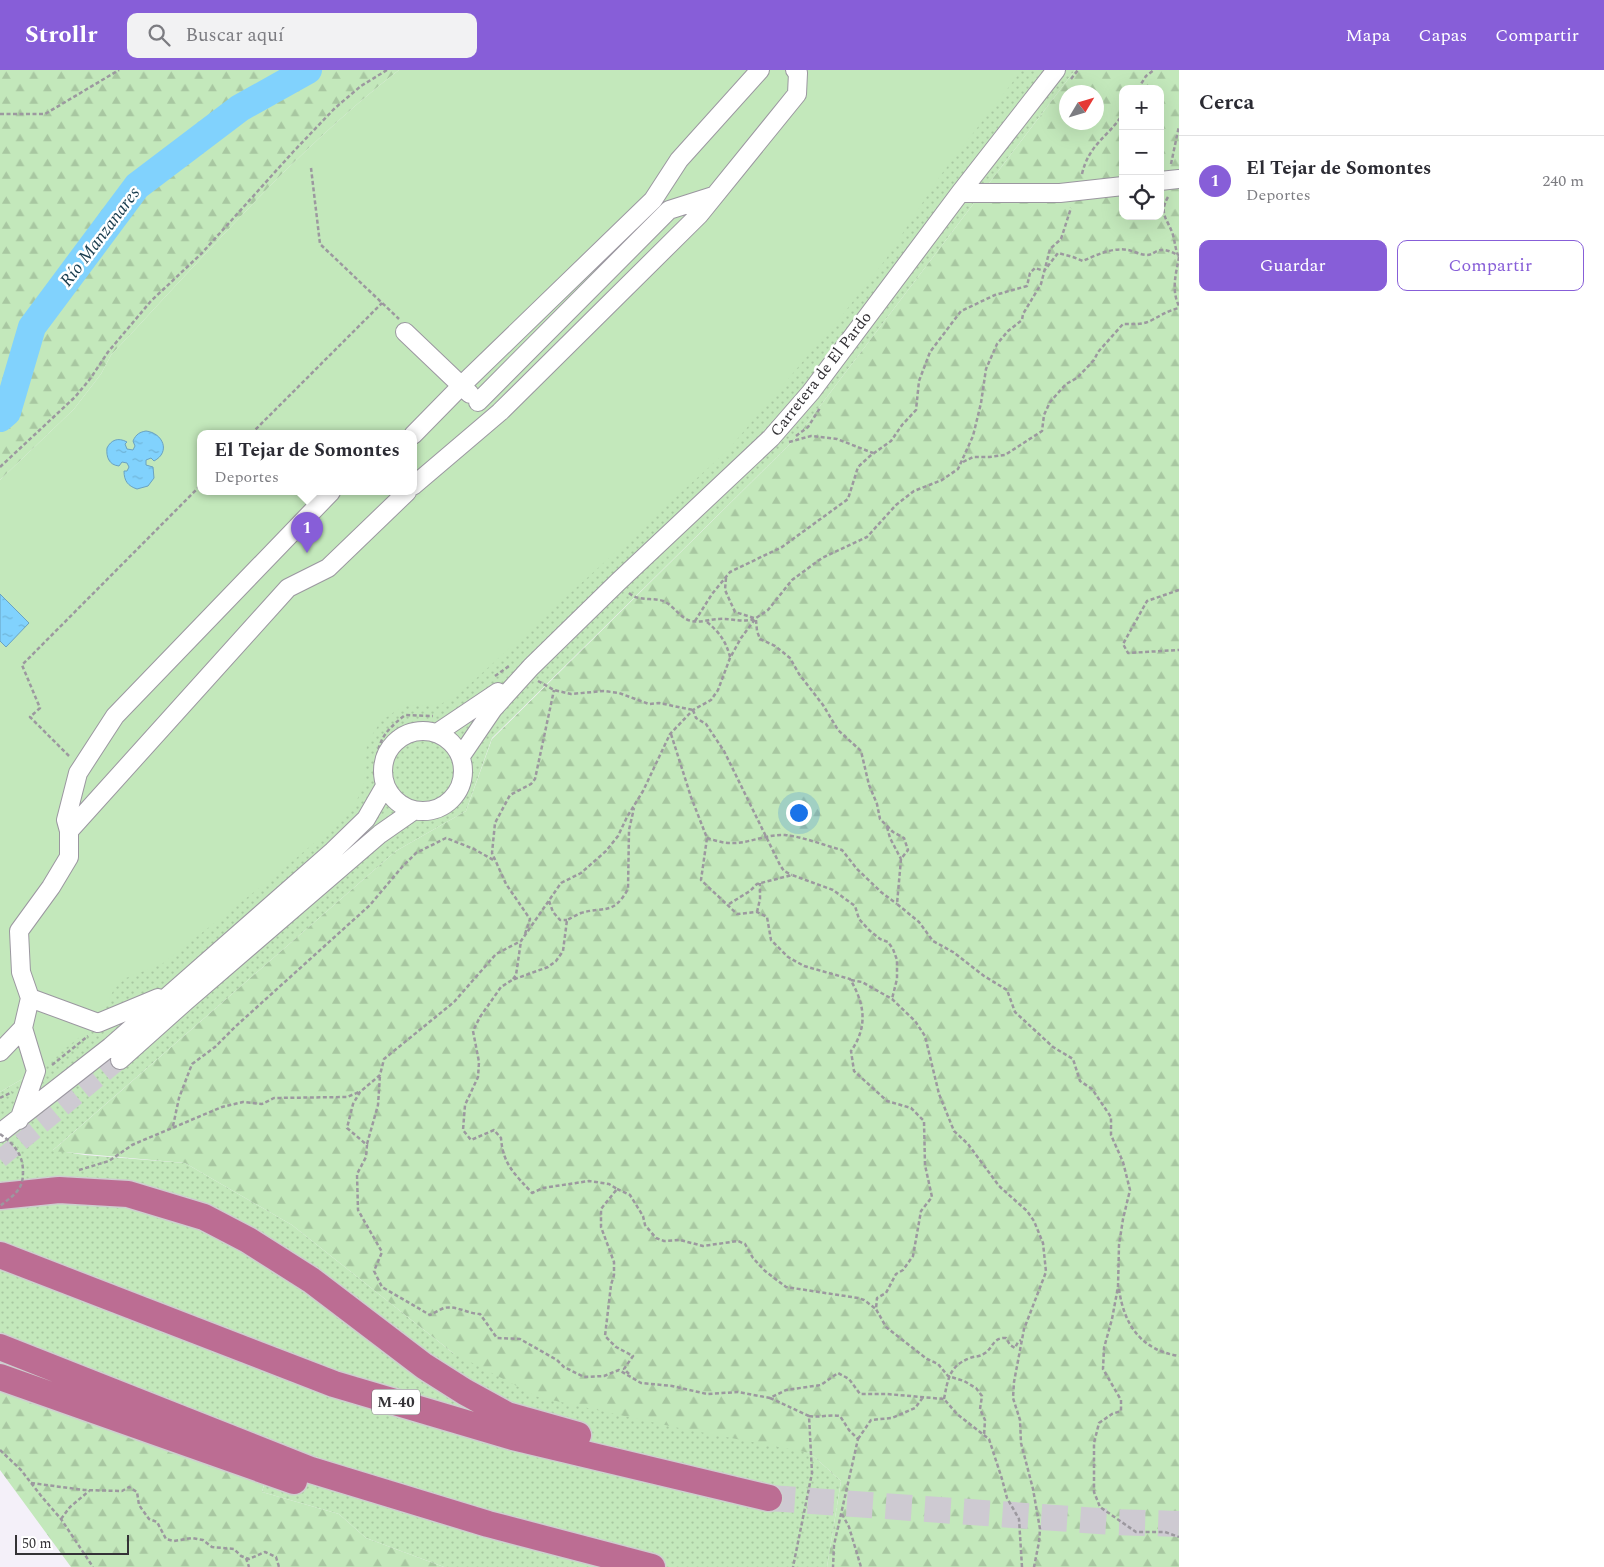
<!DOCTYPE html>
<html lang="es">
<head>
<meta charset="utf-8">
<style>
  :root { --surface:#fff; --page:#f2f2f3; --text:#2b2b33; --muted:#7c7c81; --line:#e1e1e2; --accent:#875ed8 }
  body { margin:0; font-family:Spectral,serif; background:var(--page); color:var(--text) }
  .controls { position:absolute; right:15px; top:15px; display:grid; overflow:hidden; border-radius:10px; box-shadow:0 5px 20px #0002 }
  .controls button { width:45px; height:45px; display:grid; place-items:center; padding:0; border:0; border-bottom:1px solid var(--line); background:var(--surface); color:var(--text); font:25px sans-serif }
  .compass { position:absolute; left:1059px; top:15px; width:45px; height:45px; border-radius:50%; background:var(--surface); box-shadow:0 5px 20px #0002; rotate:52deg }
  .scale { position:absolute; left:15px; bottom:12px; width:114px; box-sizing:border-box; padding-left:5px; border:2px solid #343236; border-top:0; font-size:14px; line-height:18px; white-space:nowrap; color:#343236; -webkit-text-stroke:4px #fff; paint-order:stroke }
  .you { position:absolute; left:798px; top:742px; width:18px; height:18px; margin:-12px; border:4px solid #fff; border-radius:50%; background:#1a73e8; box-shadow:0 0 0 8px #1a73e833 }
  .badge { display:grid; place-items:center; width:32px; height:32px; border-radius:50%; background:var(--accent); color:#fff; font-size:16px; font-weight:700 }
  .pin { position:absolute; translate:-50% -41px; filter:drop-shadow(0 1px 2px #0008) }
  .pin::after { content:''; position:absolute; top:26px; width:18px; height:15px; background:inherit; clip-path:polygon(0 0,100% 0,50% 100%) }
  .popup { position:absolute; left:197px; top:360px; width:220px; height:65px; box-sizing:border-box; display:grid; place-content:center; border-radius:10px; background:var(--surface); filter:drop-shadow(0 1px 4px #0005); font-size:16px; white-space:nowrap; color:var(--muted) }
  .popup b { font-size:19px; color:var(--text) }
  .popup::after { content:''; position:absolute; left:50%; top:100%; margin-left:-10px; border:10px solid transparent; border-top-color:var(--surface) }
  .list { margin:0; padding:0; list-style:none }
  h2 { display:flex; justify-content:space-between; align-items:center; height:65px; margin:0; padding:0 20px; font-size:21px }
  h2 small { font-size:16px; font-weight:400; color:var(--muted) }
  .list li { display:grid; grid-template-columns:32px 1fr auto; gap:15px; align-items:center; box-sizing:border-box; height:90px; padding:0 20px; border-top:1px solid var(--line) }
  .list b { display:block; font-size:19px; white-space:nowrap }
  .list p { margin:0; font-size:16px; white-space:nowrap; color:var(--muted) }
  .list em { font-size:16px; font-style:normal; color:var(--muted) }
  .actions { display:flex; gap:10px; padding:15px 20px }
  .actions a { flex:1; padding:11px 0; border:1px solid var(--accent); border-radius:10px; text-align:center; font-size:18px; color:var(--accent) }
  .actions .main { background:var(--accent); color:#fff }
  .icon { flex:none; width:28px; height:28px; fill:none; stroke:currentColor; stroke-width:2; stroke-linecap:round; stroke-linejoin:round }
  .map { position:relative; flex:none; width:1179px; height:1497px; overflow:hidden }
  header { display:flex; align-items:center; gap:30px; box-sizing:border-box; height:70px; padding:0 25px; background:var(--accent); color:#fff }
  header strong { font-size:24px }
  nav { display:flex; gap:28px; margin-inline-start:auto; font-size:18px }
  .search { width:350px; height:45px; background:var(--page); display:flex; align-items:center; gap:12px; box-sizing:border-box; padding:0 18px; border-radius:10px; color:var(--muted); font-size:19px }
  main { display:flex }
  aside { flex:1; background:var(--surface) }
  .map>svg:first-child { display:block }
  .grass { fill:url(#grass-dots) }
  .forest { fill:url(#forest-firs); fill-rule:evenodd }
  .pitch { fill:#c3e8bb; fill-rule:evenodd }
  .water { fill:url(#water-ripples); stroke:#6aa2c1 }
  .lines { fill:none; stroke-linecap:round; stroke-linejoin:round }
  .river { stroke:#81d2fd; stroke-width:28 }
  .minor-tunnel { stroke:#cecad2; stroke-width:18; stroke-dasharray:18 9; stroke-linecap:butt }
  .highway-tunnel { stroke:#cecad2; stroke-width:26; stroke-dasharray:26 13; stroke-linecap:butt }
  .minor-casing { stroke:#9b97a0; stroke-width:20 }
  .highway-casing { stroke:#cececf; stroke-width:29 }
  .path { stroke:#9c989f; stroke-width:2.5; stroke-dasharray:4 2.5; stroke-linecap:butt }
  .minor { stroke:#fff; stroke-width:18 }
  .highway { stroke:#bc6d93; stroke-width:26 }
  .path-bridge { stroke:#9c989f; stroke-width:2.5; stroke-dasharray:4 2.5; stroke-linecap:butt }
  .labels { text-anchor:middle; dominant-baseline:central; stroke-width:5; stroke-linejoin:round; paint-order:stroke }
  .shield { fill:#fff; stroke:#717072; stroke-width:1 }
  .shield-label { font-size:15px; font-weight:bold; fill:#343236 }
  .street-label { font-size:16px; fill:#343236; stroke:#fff }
  .water-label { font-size:18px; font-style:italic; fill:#183c4e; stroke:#fff }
</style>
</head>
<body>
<header>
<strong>Strollr</strong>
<div class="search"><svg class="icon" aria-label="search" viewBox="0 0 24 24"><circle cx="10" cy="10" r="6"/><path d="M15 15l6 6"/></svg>Buscar aquí</div>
<nav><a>Mapa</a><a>Capas</a><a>Compartir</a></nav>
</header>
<main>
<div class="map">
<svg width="1179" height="1497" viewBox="0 0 1179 1497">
  <defs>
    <pattern id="grass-dots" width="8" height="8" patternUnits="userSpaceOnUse" patternTransform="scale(1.25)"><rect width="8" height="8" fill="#c3e8bb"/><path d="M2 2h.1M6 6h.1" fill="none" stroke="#a8c7a1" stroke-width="1.8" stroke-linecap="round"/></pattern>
    <pattern id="forest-firs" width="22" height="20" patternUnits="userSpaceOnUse" patternTransform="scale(1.25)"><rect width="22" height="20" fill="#c3e8bb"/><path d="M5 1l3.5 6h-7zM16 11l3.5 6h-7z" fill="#a8c7a1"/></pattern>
    <pattern id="water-ripples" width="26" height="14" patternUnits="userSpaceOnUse" patternTransform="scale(1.25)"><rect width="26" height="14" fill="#81d2fd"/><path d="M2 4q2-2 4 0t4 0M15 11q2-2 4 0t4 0" fill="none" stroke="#70b5d9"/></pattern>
  </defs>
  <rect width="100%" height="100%" fill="#f4f0f9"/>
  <path class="grass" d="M909,0H1075L795,369L492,668L466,741L396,781L53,1080L85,1085L185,1093L292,1155L453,1283L810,1383L841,1411L827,1497H444L366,1468L339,1444L262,1422L265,1411L0,1322V1022L36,1001L41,914Z"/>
  <path class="forest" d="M0,0H399C292,83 204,187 111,285L101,304L74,339L0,410Z
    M1075,0H1179V1497H827L841,1411L810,1383L674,1357L538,1327L453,1283L292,1155L185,1093L52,1081L396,781L466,741L492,669L795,369ZM1123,19H1160V146H1123ZM1066,22H1096V52H1066Z
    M0,1318L265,1410L262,1422L339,1444L366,1468L444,1497H71L0,1400Z"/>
  <path class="pitch" d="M399,0H1022L940,106L886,189L844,243L728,380L458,625L439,635L403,636L381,651L367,673L364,713L353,740L281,801L162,894L126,908L114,919L98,953L36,1001L0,1022V410L74,339L101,304L111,285C204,187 292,83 399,0ZM201,364H413V422H201Z"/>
  <path class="water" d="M146,361C163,363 171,382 154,391L151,388L146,390V395L153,397L154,408L148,416L137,419C128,416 124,411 124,401H127L129,397L127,393L122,392L119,396C109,395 106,387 107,378C111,370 118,367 127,372L125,374L127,379L133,380L135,376L133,371C136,364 140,362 146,361Z
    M0,524L29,553L6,577L0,571Z"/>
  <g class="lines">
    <path class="river" d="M0,348L7,342L32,257L137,116L240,38L308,0"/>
    <path class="minor-tunnel" d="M0,1089L120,990"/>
    <path class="highway-tunnel" d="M769,1428L1113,1452L1179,1454"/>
    <g class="minor-casing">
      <path id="minor" d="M1160,111L1179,109
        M960,123H1060L1123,116
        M405,262L470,324
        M478,332L669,140L713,126
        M413,365L465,312L653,130L679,90L760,0
        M413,416L500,342L699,145L797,24L798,3L795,0
        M383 701a40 40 0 1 1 80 0a40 40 0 1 1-80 0Z
        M437,663L498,622
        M461,686L493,639L531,597L618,512L771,368L811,322L960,123L1056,0
        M69,761L288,518L328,498L407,422
        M30,928L98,953L158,928
        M0,982L23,958L30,928L21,902L19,861L51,817L69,787V761L66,750L78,703L115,646L331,422
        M120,990L186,931L380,764L413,741
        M19,1050L36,1001L23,958
        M0,1063L110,977L333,781L366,749L385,716"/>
    </g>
    <g class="highway-casing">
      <path id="highway" d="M0,1126L59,1120L128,1124L204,1147L248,1170L311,1210L424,1296L465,1322L507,1345L578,1365
        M0,1185L334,1314L513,1367L769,1428
        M0,1277L311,1400L488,1454L652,1497
        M0,1307L294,1411"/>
    </g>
    <path class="path" d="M1071,9L1078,0
      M1138,19L1146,6L1154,0
      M0,44H45L119,0
      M1121,47L1123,61
      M1171,94L1179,56
      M311,98L320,174L399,249
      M1082,104C1089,74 1108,67 1123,44
      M1168,127C1158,144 1168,149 1173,165C1175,172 1175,178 1178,185
      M1179,187C1176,204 1171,220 1179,236
      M251,364L382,233
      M796,366L808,357L820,338
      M789,372L811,366L837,369L873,383
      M963,392L973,387H989L1005,385L1042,361L1044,345L1050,332L1066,314L1077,308L1094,290L1098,282L1123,254C1133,254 1143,255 1152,250C1162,245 1167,241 1179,238
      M0,397L75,327L90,309L108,282L151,231L202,183L293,82L335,38L361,16L387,0
      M726,508L725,520L735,542L754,548
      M1179,520L1147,531L1123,574L1128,583L1179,580
      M629,523C639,532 652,527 663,531C673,535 679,546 688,550C699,554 709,549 719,549C732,548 742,553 754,549
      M756,550L757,561L760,569L775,576L790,588L799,604L823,635L838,660L861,681L869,715L877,734L880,749L893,762L904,768L908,780L901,789L897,834L919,852L933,871L953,882L984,906L1007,920L1015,942L1053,977L1073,989L1080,1011L1092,1019L1111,1047V1065L1123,1092L1130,1120L1123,1149L1119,1175L1118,1217L1112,1249L1104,1278L1103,1299L1121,1330V1341L1112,1344L1099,1353L1094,1373V1422L1100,1437L1136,1462H1165L1179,1467
      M695,551L712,524L730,502L782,477L848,429L858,397L870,386L891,371L902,355L916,340L919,311L930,282L961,241L995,225L1027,216L1030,203L1035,198L1044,201L1058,183L1073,187L1083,191C1096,185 1113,177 1128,180C1134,181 1140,185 1147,185C1151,185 1153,183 1157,181C1165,178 1172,182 1179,186
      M707,552C719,562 726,571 730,587
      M495,606L509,596
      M538,611L554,620L571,624L604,621L619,623L649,634L659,633L693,640
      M693,640L696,648L706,654L724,681L780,795L784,801L792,805
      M671,664L691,727L707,768L701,810L737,844L757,842L767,847L771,870L788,887L804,896L850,909C865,934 868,957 851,981L854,1001L887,1031L911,1038L924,1051L925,1095L932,1127L921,1141L913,1186L903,1200L896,1204L886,1223L877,1228L876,1239L886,1257L927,1289L938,1294L948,1306L964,1311L976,1318L982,1326L980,1339L985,1350L984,1366
      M69,686L30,647L40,638L22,595L201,415
      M374,705C379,672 379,666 405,645L433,646
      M887,757L890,768L901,789
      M707,768C714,770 722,773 730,773C748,774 766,764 785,765C804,767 823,775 842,780L857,799L881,822L897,834
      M549,831L553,842L560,850H567
      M729,834L750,821L757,814L792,805L833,820L855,836L859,849L869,860L880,869L888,872L893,879L897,890V909L892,929
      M757,842L760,829V813
      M525,864L530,849L506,814L492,783L495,753L510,725L531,714L535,709L554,620
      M513,909L516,905L521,871
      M851,910L862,912L892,929L915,951L925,966L939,1024L954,1061L968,1074L999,1116L1027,1141L1034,1151L1043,1173L1046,1202L1024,1259L1014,1312L1013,1328L1020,1350L1021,1373L1033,1419L1040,1459L1039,1472L1034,1497
      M52,995L88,966
      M0,1028L12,1022
      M173,1056L179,1028L192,994L215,977L236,956L370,835L402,797L416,783L446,768L474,779L495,791
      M367,1074L378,1035L380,1005
      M79,1100L109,1091L132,1075L146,1069L222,1037L243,1032L262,1034L274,1028L347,1027L359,1022
      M617,1119L630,1125L643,1146L645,1155L656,1168L664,1171L680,1170L703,1176L738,1171L745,1174L753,1188L765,1201L786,1217L858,1228L864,1230L876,1239
      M1119,1219C1124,1255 1141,1280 1179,1286
      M629,1304L624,1299L633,1286L616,1277L605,1266L611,1215L614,1205V1192L601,1157V1139L617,1119L609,1114L589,1111L543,1118L532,1123C515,1104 503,1095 501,1068L494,1060L471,1070L463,1060L465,1035L478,1007L479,992L473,961L480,947L501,917L512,910L548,897L556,891L563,881L567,850C571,848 576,845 581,843C604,836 613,846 628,819L629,760L634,738
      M770,1328L809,1346L812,1403L793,1497
      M944,1329C948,1309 949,1296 970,1288C975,1286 980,1287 985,1283C993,1278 993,1267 1006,1268L1010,1275L1015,1278L1018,1272L1021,1270
      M809,1346C820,1348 829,1344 840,1346L849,1360L858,1369L834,1475L833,1497
      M858,1369L871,1350L892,1348L915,1338L924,1326
      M0,1380L21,1400L42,1427L61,1449L93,1497
      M31,1413L84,1420L122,1421L129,1417L137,1422L139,1435L149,1449L157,1452L166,1469L174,1471L192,1468L203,1470L212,1477L234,1479L241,1486L249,1489L265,1482L276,1487L279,1497
      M842,1444L849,1457L861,1497
      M61,1449L70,1437L89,1421
      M246,1488L249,1497
      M1022,1497L1019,1449L1007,1428L1002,1409L989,1369L957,1344L944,1329L887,1324H860L849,1309L838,1303L821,1315L786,1320L770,1328L738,1322L707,1324L672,1316L641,1313L619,1300L604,1306L584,1307L564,1297L557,1290L520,1269L497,1268L480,1244C468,1244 456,1235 444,1238C439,1240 434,1243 430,1245L382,1217L374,1201L382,1182L358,1140L357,1104L366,1087L367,1075L347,1058L353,1034L360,1022L380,1005L384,989L454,932L496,884L521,871L561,813L581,803L606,781L618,766L627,747L643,721L670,664L693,640L711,630L718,620L730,588L741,568L756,548L768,540L792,510L822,488L867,467L896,435L914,421L942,410L958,399L973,366L981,333L986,299L997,274L1008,261L1022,250L1023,244L1041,214L1050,179L1061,169L1071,138"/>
    <use href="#minor" class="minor"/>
    <use href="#highway" class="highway"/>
    <path class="path-bridge" d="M0,1064C14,1074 23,1084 23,1102C23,1109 22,1115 18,1120C14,1126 6,1131 0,1136"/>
  </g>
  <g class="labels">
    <rect class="shield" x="372" y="1319.5" width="48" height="25" rx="4"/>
    <g class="shield-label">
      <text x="396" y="1332">M-40</text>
    </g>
    <g class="street-label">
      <text transform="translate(821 304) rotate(-52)">Carretera de El Pardo</text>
    </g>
    <g class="water-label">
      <text transform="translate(100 167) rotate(-53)">Río Manzanares</text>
    </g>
  </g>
</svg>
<div class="controls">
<button>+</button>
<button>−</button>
<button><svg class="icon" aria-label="locate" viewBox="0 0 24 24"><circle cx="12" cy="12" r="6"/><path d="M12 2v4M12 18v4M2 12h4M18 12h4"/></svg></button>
</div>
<svg class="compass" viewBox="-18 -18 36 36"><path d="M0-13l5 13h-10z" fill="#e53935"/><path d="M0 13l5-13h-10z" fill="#7c7c81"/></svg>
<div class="scale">50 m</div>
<div class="you"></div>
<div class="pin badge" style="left:307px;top:483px">1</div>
<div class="popup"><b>El Tejar de Somontes</b>Deportes</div>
</div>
<aside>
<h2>Cerca<small></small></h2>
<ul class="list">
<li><span class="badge">1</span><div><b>El Tejar de Somontes</b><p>Deportes</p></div><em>240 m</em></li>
</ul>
<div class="actions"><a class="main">Guardar</a><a>Compartir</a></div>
</aside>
</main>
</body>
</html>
